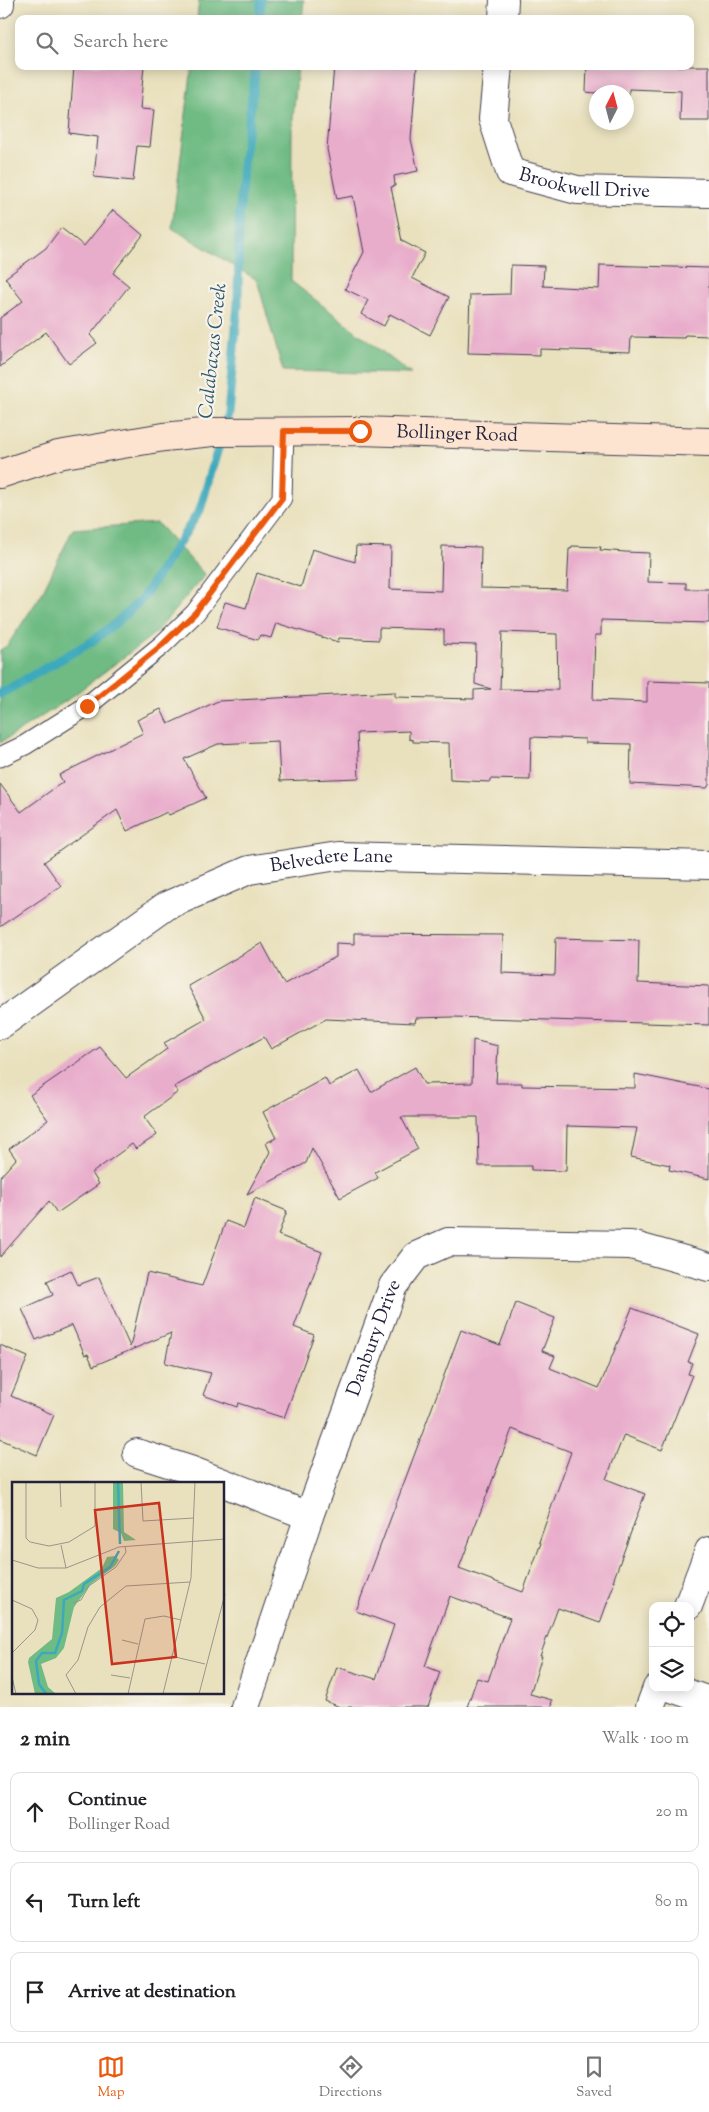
<!DOCTYPE html>
<html lang="en">
<head>
<meta charset="utf-8">
<style>
  :root { --surface:#fff; --page:#f2f2f2; --text:#202124; --muted:#757577; --line:#e0e0e0; --accent:#ea580c }
  body { margin:0; font-family:"Sorts Mill Goudy",serif; background:var(--page); color:var(--text) }
  .controls { position:absolute; right:15px; bottom:15px; display:grid; overflow:hidden; border-radius:10px; box-shadow:0 2px 12px #0003 }
  .controls button { width:45px; height:45px; display:grid; place-items:center; padding:0; border:0; border-bottom:1px solid var(--line); background:var(--surface); color:var(--text); font:25px sans-serif }
  .compass { position:absolute; left:589px; top:85px; width:45px; height:45px; border-radius:50%; background:var(--surface); box-shadow:0 2px 12px #0003; rotate:6deg }
  .stop { position:absolute; width:15px; height:15px; margin:-11px; border:4px solid #ea580c; border-radius:50%; background:#fff }
  .stop.end { background:#ea580c; border-color:#fff; box-shadow:0 1px 5px #0008 }
  .list { margin:0; padding:0; list-style:none }
  h2 { display:flex; justify-content:space-between; align-items:center; height:65px; margin:0; padding:0 20px; font-size:21px }
  h2 small { font-size:16px; font-weight:400; color:var(--muted) }
  .list li { display:grid; grid-template-columns:32px 1fr auto; gap:15px; align-items:center; box-sizing:border-box; height:80px; margin:0 10px 10px; padding:0 10px; border:1px solid var(--line); border-radius:10px }
  .list b { display:block; font-size:19px; white-space:nowrap }
  .list p { margin:0; font-size:16px; white-space:nowrap; color:var(--muted) }
  .list em { font-size:16px; font-style:normal; color:var(--muted) }
  .icon { flex:none; width:28px; height:28px; fill:none; stroke:currentColor; stroke-width:2; stroke-linecap:round; stroke-linejoin:round }
  .map { position:relative; flex:none; width:709px; height:1707px; overflow:hidden }
  .search { position:absolute; background:var(--surface); box-shadow:0 2px 12px #0003; left:15px; right:15px; top:15px; height:55px; display:flex; align-items:center; gap:12px; box-sizing:border-box; padding:0 18px; border-radius:10px; color:var(--muted); font-size:19px }
  .sheet { height:335px; background:var(--surface) }
  nav { display:flex; justify-content:space-around; align-items:center; box-sizing:border-box; height:70px; border-top:1px solid var(--line); background:var(--surface); font-size:14px; color:var(--muted) }
  nav a { display:grid; justify-items:center; gap:2px }
  nav .on { color:var(--accent) }
  .map>svg:first-child { display:block }
  .forest { fill:#6fbb84; stroke:#486e60 }
  .lines { fill:none; stroke-linecap:round; stroke-linejoin:round }
  .stream { stroke:#3da9bc; stroke-width:9 }
  .building { fill:#e9adcc; fill-rule:evenodd }
  .lane-casing { stroke:#403f4f; stroke-width:21 }
  .street-casing { stroke:#403f4f; stroke-width:30 }
  .secondary-casing { stroke:#403f4f; stroke-width:30 }
  .lane { stroke:#fff; stroke-width:19 }
  .street { stroke:#fff; stroke-width:28 }
  .secondary { stroke:#fde4d1; stroke-width:28 }
  .route { stroke:#ea580c; stroke-width:6 }
  .labels { text-anchor:middle; dominant-baseline:central; stroke-width:4.5; stroke-linejoin:round; paint-order:stroke }
  .street-label { font-size:19px; fill:#22223b; stroke:#f7f3e8 }
  .water-label { font-size:20px; font-style:italic; fill:#2d586f; stroke:#f7f3e8 }
  .inset-river { fill:none; stroke:#3da9bc; stroke-width:2.5 }
  .inset-road { fill:none; stroke:#99958a; stroke-width:1 }
  .view { fill:#c8321e; fill-opacity:0.15; stroke:#c8321e; stroke-width:2.5 }
  .inset-edge { fill:none; stroke:#22223b; stroke-width:2.5 }
</style>
</head>
<body>
<div class="map">
<svg width="709" height="1707" viewBox="0 0 709 1707">
  <rect width="100%" height="100%" fill="#f7f3e8"/>
  <filter id="ink" filterUnits="userSpaceOnUse"><feTurbulence type="fractalNoise" baseFrequency=".02" numOctaves="2"/><feDisplacementMap in="SourceGraphic" scale="10" xChannelSelector="R" yChannelSelector="G"/><feConvolveMatrix kernelMatrix="1 2 1 2 8 2 1 2 1" color-interpolation-filters="sRGB"/></filter>
  <filter id="wash" filterUnits="userSpaceOnUse"><feTurbulence type="fractalNoise" baseFrequency=".0096" numOctaves="4" result="noise"/><feDisplacementMap in="SourceGraphic" scale="20" xChannelSelector="R" yChannelSelector="G"/><feGaussianBlur stdDeviation="1.12" result="paint"/><feColorMatrix in="noise" values="0 0 0 0 0 0 0 0 0 0 0 0 0 0 0 0 0 1.4 0 .05"/><feComposite in="paint" operator="in"/></filter>
  <g filter="url(#wash)">
    <rect width="100%" height="100%" fill="#e9e1be"/>
    <path class="forest" d="M199,0H304L302,19H197Z
      M192,66H298L292,127L291,281L411,374L283,371L257,280L172,228Z
      M157,523L205,575L154,634L66,701L0,743V650L7,646L41,595L73,529Z"/>
    <g class="lines">
      <path class="stream" d="M260,19L261,0
        M0,694L91,642L117,622L142,599L200,510L228,414L238,305L239,222L243,165L256,66"/>
    </g>
    <g id="blocks">
      <path class="building" d="M74,66H144L140,109L154,110L150,147L137,146L133,181L94,177L98,137L69,133Z
        M334,66H417L411,139L418,171L394,176L395,186L391,187L402,241L425,253L412,278L449,297L430,335L390,314L384,326L361,314L368,300L345,289L364,252L353,196L337,199L327,149Z
        M587,66H709V121H680L681,91L629,89L628,118H626V92H596V117L595,116L596,93L586,92Z
        M113,210L143,235L113,273L129,286L90,335L97,343L69,364L46,332L0,367V318L23,301L5,278L46,248L61,228L84,246Z
        M511,265L544,266L543,286L599,289L600,265L709,268V336L685,335L684,338L631,337L630,352L540,349V355L468,353L470,295L510,294Z
        M356,546L391,547L390,589L441,591L442,546L481,547L480,588L567,590L569,549H571L572,546L601,547L600,550L625,552L649,553L648,582L686,583V589H709V623L601,620V635H595L593,700L647,702V681L709,683V785L707,788L630,784L631,744L585,743V739L531,737L530,780L490,779V782L450,780L449,743L413,742V740L409,739V731L357,733L359,778L280,781L278,741L218,744L184,759L206,798L169,815L167,812L127,831L117,810L44,862L61,886L0,927V784L21,812L63,782L59,775L143,733L137,720L161,709L168,724L218,701L395,692V697L474,699V690L491,689L475,684L476,645L444,644V630L379,628V640L339,638L338,642L276,623L271,638L260,635L258,640L217,627L225,602L246,608L257,573L301,587L312,549L355,562ZM502,632L557,634L558,690L500,689Z
        M354,934L503,935L502,973L555,975L556,938L639,940L638,983L709,986V1025L453,1017L416,1018L415,1023L326,1019L271,1049L264,1037L174,1087L178,1092L144,1117L157,1135L136,1149L132,1144L92,1173L99,1184L57,1213L49,1201L0,1257V1177L16,1159L9,1149L48,1120L30,1095L100,1047L126,1078L167,1049L164,1043L206,1019L188,986L262,943L284,984L336,957V943L354,944Z
        M473,1040L498,1046L496,1083H522V1086L635,1088V1074L709,1089V1179L669,1170L670,1165L631,1157L637,1128L567,1126L566,1171L531,1170V1166H479L478,1117H401L418,1149L375,1172L378,1178L340,1198L312,1148L306,1163L247,1194L270,1152L266,1143L276,1138L263,1112L325,1078L329,1086L359,1070L371,1092L415,1067L424,1084L472,1083Z
        M255,1198L287,1211L278,1235L322,1252L294,1327L314,1335L284,1418L238,1403L237,1407L203,1395L211,1373L165,1363L171,1333L93,1366L88,1354L85,1355L72,1325L36,1340L22,1309L53,1295L47,1281L71,1270L78,1285L99,1277L130,1347L147,1273L202,1286L226,1221L244,1228Z
        M516,1303L555,1318L542,1351L555,1356L550,1368L599,1388L632,1308L699,1334L688,1362L692,1363L688,1374L692,1375L662,1450L624,1435L606,1479L645,1494L613,1581H615L600,1623L558,1608L540,1656H542L530,1694L552,1700L551,1707H467L477,1678L488,1681L510,1618L450,1596L425,1666L440,1672L428,1707H340L325,1701L337,1667L376,1679L394,1625L356,1611L461,1330L500,1345ZM512,1429L571,1452L539,1542L541,1543L523,1592L459,1568Z
        M0,1345L28,1357L11,1396L54,1415L37,1455L0,1439Z"/>
    </g>
  </g>
  <g filter="url(#ink)">
    <use href="#blocks" fill-opacity="0" stroke="#403f4f" stroke-width="1"/>
    <g class="lines">
      <g class="lane-casing">
        <path id="lane" d="M0,757L25,745L87,706L162,645L195,613L282,498L284,431"/>
      </g>
      <g class="street-casing">
        <g id="street">
          <path d="M0,4V0"/>
          <path d="M503,19L504,0"/>
          <path id="s1" d="M498,66L493,119L510,172L577,190L709,193"/>
          <path id="s2" d="M0,1025L166,906L249,870L338,856L709,865"/>
          <path d="M137,1453L190,1470L309,1516"/>
          <path d="M688,1606L709,1551"/>
          <path d="M672,1688L709,1701"/>
          <path id="s3" d="M245,1707L309,1516L393,1286L416,1256L448,1242L631,1245L709,1267"/>
          <path d="M650,1707L657,1688"/>
        </g>
      </g>
      <g class="secondary-casing">
        <g id="secondary">
          <path id="s4" d="M0,474L58,455L164,437L213,432L360,431L709,442"/>
        </g>
      </g>
      <use href="#lane" class="lane"/>
      <use href="#street" class="street"/>
      <use href="#secondary" class="secondary"/>
    </g>
  </g>
  <g class="lines" filter="url(#ink)">
    <path class="route" d="M87,706L162,645L195,613L282,498L284,431H360"/>
  </g>
  <g class="labels">
    <g class="street-label">
      <text stroke="none"><textPath href="#s1" startOffset="185">Brookwell Drive</textPath></text>
      <text stroke="none"><textPath href="#s4" startOffset="462">Bollinger Road</textPath></text>
      <text stroke="none"><textPath href="#s2" startOffset="378">Belvedere Lane</textPath></text>
      <text stroke="none"><textPath href="#s3" startOffset="391">Danbury Drive</textPath></text>
    </g>
    <g class="water-label">
      <text transform="translate(214 351) rotate(-84)">Calabazas Creek</text>
    </g>
  </g>
  <g transform="translate(12 1482)">
    <rect width="212" height="212" fill="#e9e1be"/>
    <path d="M101,0H111L112,50L124,58L112,59L109,51L101,47ZM103,74L107,78L103,84L79,102L62,125L52,166L44,176L29,182L36,205L44,212H23L16,180L17,176L40,157L44,116L57,110L90,86L95,75Z" fill="#6fbb84"/>
    <path class="inset-river" d="M106,0L108,62M34,212L27,202L24,179L30,171H43L50,151L52,118L70,109L72,102L98,85L107,69"/>
    <path class="inset-road" d="M14,0V56L18,60L37,64L57,60L83,44V0M48,0L49,25M129,0L131,39L182,36M49,63L54,86M0,78L26,86H54L107,65L213,57M0,118L20,127L26,138L23,148L0,171M61,121L69,118L77,104L104,85L114,70L113,64M110,158L126,162M159,174L193,182M99,193L118,196M0,195L4,212M64,212L54,193L66,178L76,145L88,125L114,104L178,100M116,212L133,137L152,134L169,138M151,212L179,96L183,0M187,212L213,112"/>
    <path class="view" d="M147,21L164,175L100,182L83,28Z"/>
    <rect width="212" height="212" class="inset-edge"/>
  </g>
</svg>
<div class="controls">
<button><svg class="icon" aria-label="locate" viewBox="0 0 24 24"><circle cx="12" cy="12" r="6"/><path d="M12 2v4M12 18v4M2 12h4M18 12h4"/></svg></button>
<button><svg class="icon" aria-label="layers" viewBox="0 0 24 24"><path d="M12 4l9 5-9 5-9-5zM3 14l9 5 9-5"/></svg></button>
</div>
<svg class="compass" viewBox="-18 -18 36 36"><path d="M0-13l5 13h-10z" fill="#e53935"/><path d="M0 13l5-13h-10z" fill="#757577"/></svg>
<div class="stop" style="left:360px;top:431px"></div>
<div class="stop end" style="left:87px;top:706px"></div>
<div class="search"><svg class="icon" aria-label="search" viewBox="0 0 24 24"><circle cx="10" cy="10" r="6"/><path d="M15 15l6 6"/></svg>Search here</div>
</div>
<section class="sheet">
<h2>2 min<small>Walk · 100 m</small></h2>
<ul class="list">
<li><svg class="icon" aria-label="ahead" viewBox="0 0 24 24"><path d="M12 20V5M6 11l6-6 6 6"/></svg><div><b>Continue</b><p>Bollinger Road</p></div><em>20 m</em></li>
<li><svg class="icon" aria-label="left" viewBox="0 0 24 24"><path d="M17 20v-9H6M10 6l-5 5 5 5"/></svg><div><b>Turn left</b></div><em>80 m</em></li>
<li><svg class="icon" aria-label="arrive" viewBox="0 0 24 24"><path d="M6 21V4h12l-3 4 3 4H6"/></svg><div><b>Arrive at destination</b></div></li>
</ul>
</section>
<nav>
<a class="on"><svg class="icon" aria-label="map" viewBox="0 0 24 24"><path d="M3 6l6-2 6 2 6-2v14l-6 2-6-2-6 2zM9 4v14M15 6v14"/></svg>Map</a>
<a><svg class="icon" aria-label="directions" viewBox="0 0 24 24"><path d="M12 3l9 9-9 9-9-9zM9 14v-3h6M13 9l2 2-2 2"/></svg>Directions</a>
<a><svg class="icon" aria-label="saved" viewBox="0 0 24 24"><path d="M7 4h10v16l-5-4-5 4z"/></svg>Saved</a>
</nav>
</body>
</html>
